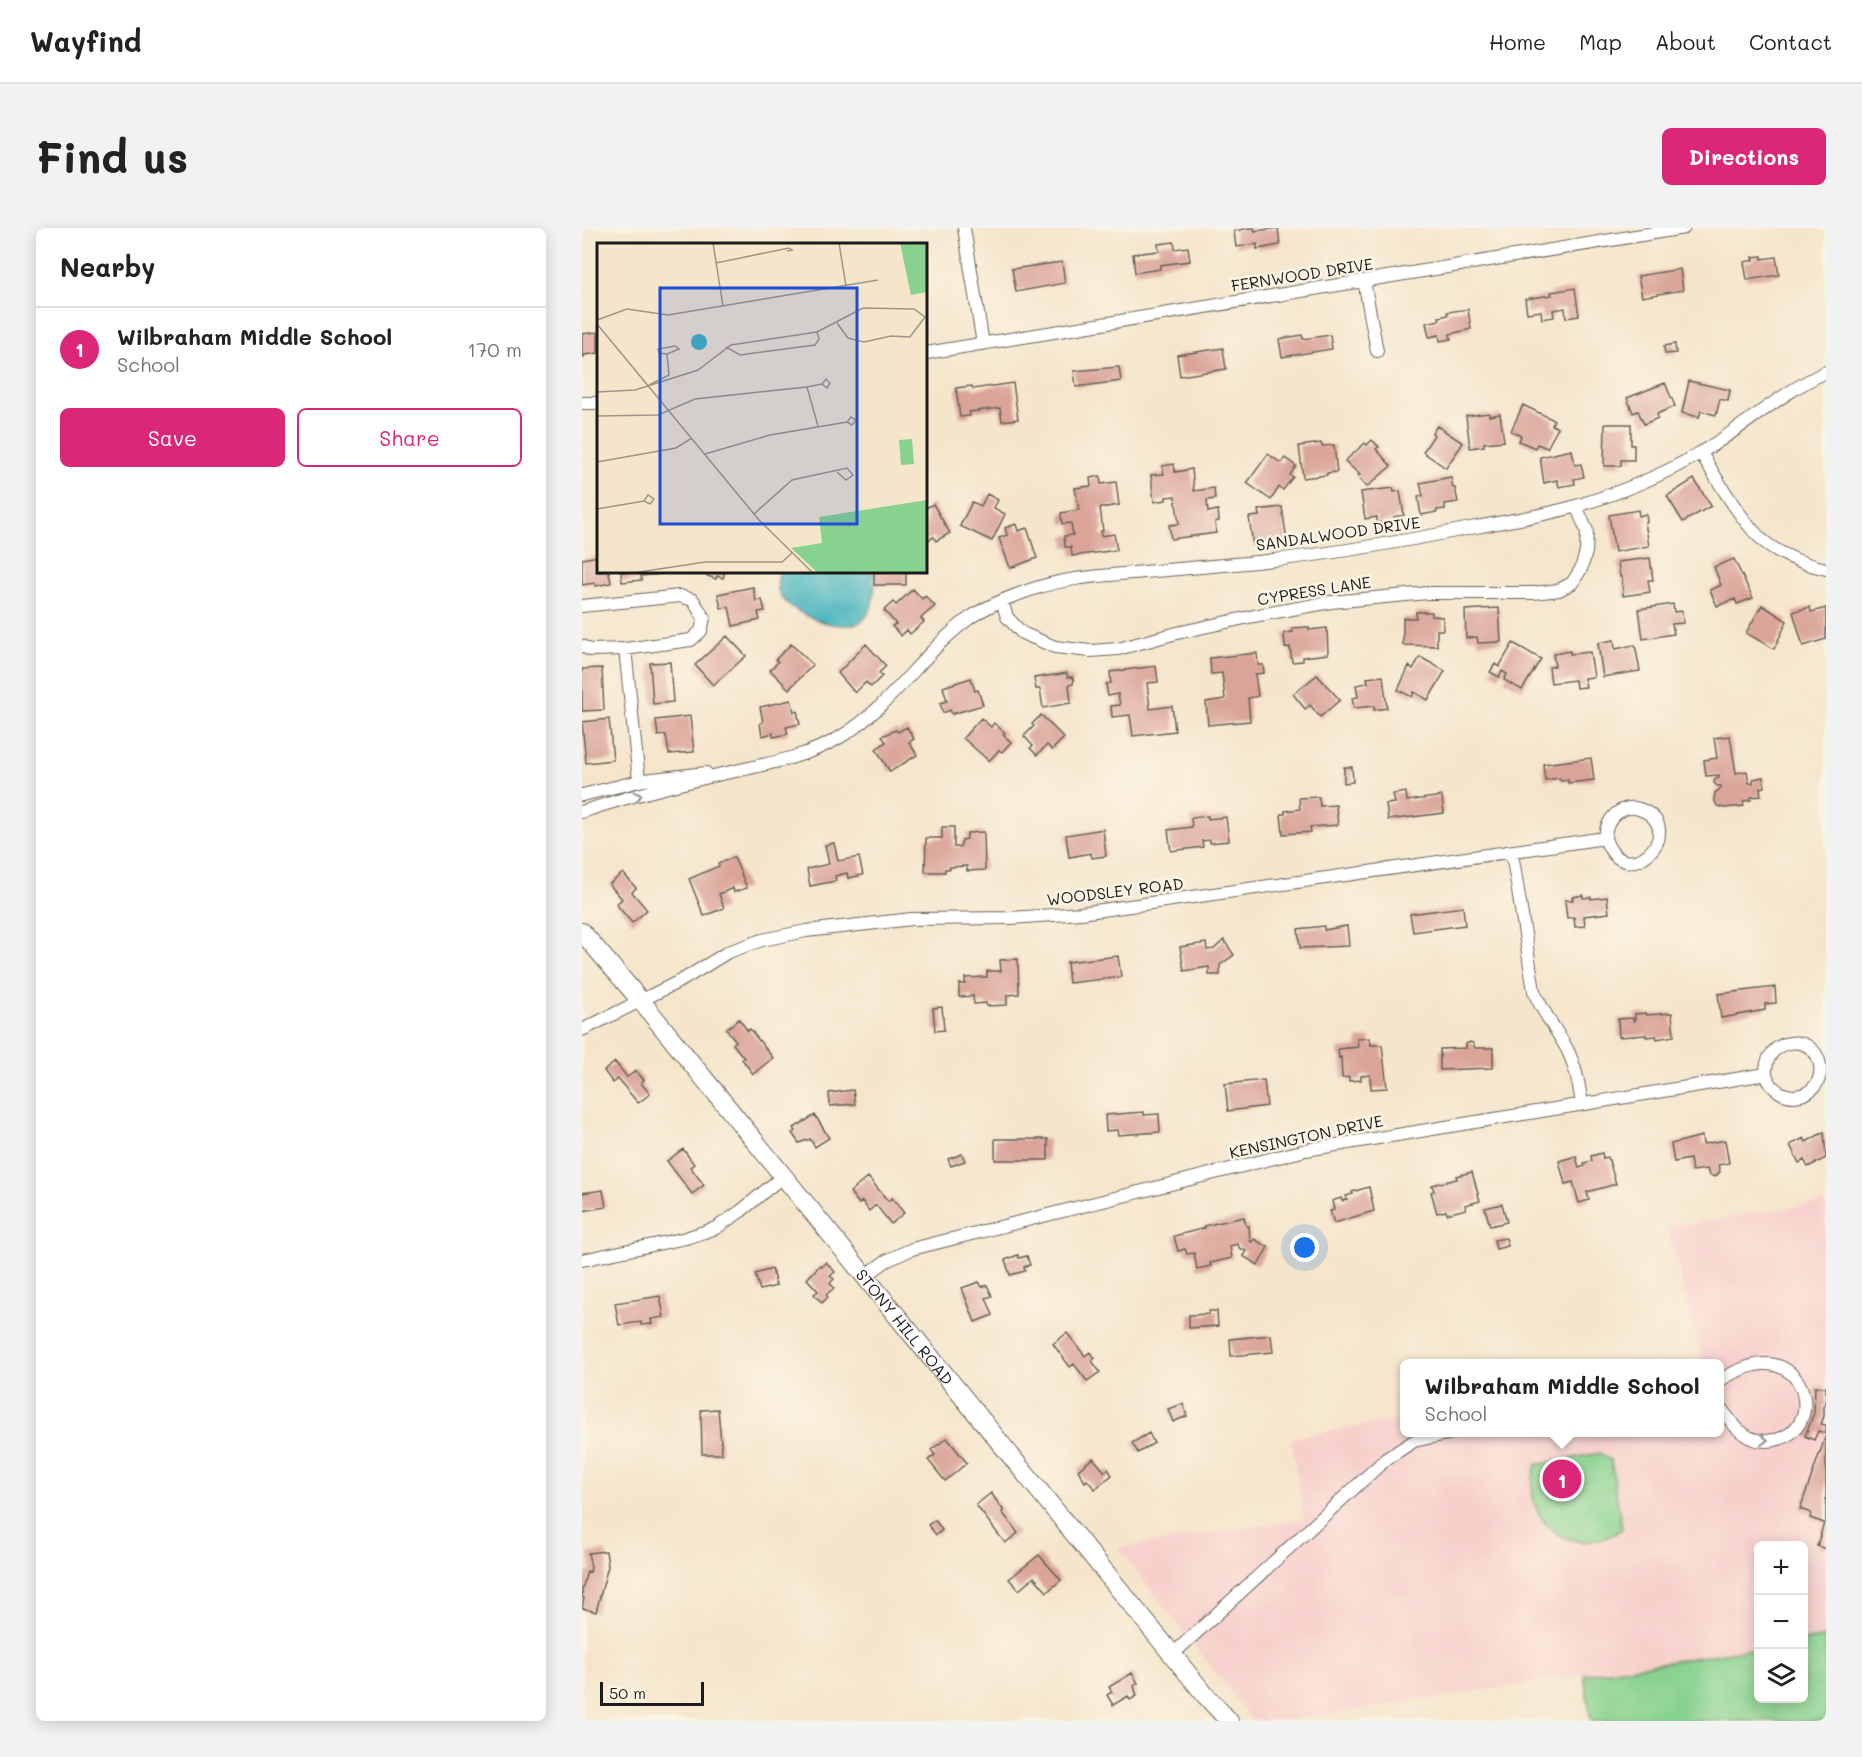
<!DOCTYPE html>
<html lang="en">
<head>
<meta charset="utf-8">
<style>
  :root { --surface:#fff; --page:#f2f2f2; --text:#222; --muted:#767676; --line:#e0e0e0; --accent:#db2777 }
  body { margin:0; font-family:Mali,sans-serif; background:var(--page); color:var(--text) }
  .controls { position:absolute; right:18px; bottom:18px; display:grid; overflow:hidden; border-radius:9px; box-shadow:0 3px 15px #0003 }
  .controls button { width:54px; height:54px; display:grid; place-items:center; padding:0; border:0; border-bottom:2px solid var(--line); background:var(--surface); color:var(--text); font:30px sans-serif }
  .scale { position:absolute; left:18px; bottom:15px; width:104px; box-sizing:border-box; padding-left:6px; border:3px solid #1c1c1c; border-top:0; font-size:16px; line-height:21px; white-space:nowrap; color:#1c1c1c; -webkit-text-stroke:4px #fcf5e5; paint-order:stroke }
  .you { position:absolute; left:723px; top:1020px; width:21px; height:21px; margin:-15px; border:4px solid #fff; border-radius:50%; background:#1a73e8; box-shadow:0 0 0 9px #1a73e833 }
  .badge { display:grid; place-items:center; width:39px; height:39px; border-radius:50%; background:var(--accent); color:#fff; font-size:20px; font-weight:700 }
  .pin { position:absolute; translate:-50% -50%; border:3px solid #fff; box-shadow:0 2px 6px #0006 }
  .popup { position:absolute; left:818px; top:1131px; width:324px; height:78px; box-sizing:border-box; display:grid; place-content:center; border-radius:9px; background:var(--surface); filter:drop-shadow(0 2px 4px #0005); font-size:20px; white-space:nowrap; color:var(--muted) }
  .popup b { font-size:22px; color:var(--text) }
  .popup::after { content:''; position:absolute; left:50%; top:100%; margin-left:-12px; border:12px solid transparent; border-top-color:var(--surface) }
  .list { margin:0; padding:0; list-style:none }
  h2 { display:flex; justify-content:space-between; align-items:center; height:78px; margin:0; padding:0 24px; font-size:26px }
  h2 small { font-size:20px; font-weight:400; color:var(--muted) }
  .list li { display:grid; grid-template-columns:39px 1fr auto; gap:18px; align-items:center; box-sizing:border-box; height:84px; padding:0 24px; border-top:2px solid var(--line) }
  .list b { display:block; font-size:22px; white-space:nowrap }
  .list p { margin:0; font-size:20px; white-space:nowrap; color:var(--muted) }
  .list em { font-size:20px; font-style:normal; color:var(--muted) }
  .actions { display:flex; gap:12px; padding:18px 24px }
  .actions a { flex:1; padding:14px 0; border:2px solid var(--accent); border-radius:9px; text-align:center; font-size:21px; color:var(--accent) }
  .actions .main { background:var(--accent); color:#fff }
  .icon { flex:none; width:33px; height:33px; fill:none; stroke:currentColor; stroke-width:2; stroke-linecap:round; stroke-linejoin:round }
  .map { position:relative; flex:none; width:1244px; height:1493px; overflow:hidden; border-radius:9px }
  header { display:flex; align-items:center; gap:36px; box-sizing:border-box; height:84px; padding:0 30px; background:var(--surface); border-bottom:2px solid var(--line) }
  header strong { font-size:28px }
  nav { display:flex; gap:33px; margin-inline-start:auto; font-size:21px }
  .intro { display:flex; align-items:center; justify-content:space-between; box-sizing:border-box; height:144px; padding:0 36px }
  h1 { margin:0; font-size:42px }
  .button { padding:15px 27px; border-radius:9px; background:var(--accent); color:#fff; font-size:21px; font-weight:700 }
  main { display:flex; gap:36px; padding:0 36px }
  aside { flex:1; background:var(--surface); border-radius:9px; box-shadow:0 3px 15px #0003 }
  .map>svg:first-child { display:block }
  .built { fill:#f7d0cc }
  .green { fill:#88d28f; stroke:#527756; stroke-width:1.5 }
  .water { fill:#43b2be; stroke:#30676d; stroke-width:1.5 }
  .building { fill:#daa499 }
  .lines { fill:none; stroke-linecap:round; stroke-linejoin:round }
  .street-casing { stroke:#686259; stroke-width:14 }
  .secondary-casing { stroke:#686259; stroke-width:20 }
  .street { stroke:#fff; stroke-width:12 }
  .secondary { stroke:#fff; stroke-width:18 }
  .oneway { stroke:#999 }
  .labels { text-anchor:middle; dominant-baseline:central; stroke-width:5; stroke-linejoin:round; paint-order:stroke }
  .street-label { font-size:16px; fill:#1c1c1c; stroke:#fcf5e5 }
  .inset-road { fill:none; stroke:#9e9585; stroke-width:1.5 }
  .view { fill:#1d4ed8; fill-opacity:0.15; stroke:#1d4ed8; stroke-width:3 }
  .inset-edge { fill:none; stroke:#1c1c1c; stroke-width:3 }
</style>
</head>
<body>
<header>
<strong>Wayfind</strong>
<nav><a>Home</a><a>Map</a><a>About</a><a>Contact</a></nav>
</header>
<div class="intro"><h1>Find us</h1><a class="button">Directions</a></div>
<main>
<aside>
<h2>Nearby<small></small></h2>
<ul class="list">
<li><span class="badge">1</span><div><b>Wilbraham Middle School</b><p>School</p></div><em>170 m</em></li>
</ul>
<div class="actions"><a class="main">Save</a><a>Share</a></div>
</aside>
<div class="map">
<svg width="1244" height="1493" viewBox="0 0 1244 1493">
  <rect width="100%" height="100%" fill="#fcf5e5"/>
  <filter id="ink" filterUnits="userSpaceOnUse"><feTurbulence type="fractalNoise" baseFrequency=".0167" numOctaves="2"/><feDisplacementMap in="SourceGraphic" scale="12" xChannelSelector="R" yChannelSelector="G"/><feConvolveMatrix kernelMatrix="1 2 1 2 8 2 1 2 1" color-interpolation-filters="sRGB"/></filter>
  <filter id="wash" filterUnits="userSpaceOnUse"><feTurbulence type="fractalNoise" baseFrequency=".008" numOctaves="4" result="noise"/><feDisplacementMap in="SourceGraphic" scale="24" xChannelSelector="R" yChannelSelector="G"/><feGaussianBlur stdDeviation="1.35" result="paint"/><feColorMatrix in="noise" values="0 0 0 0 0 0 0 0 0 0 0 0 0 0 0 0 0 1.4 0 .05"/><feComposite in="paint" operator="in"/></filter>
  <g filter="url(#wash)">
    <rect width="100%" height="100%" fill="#f5e5cb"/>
    <path class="built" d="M1244,974V1409L1222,1413V1318H1176V1420L703,1493H671L536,1320L722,1291L709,1210L822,1191V1204H1138V1136L1121,1135L1085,999Z"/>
    <path class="green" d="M1018,1225L1029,1233L1040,1301C992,1336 935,1293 954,1237Z
      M1244,1409V1493H1009L1002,1447L1176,1420V1470H1222V1413Z"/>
    <path class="water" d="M197,344H293C293,358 293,382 281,392C262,408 203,385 196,362C195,357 196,349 197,344Z"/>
    <g id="blocks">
      <path class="building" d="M668,0H672L673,3L696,0L698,17L675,21V16L654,19L652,3Z
        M592,14L593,21L606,19L608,33L578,37V41L553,45L551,26L577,23L576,16Z
        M1180,28V31L1194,29L1197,47L1165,52L1162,34L1172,32L1171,29Z
        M480,34L483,55L434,64L430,41Z
        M1098,41L1101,62L1060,69L1056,48Z
        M993,60L997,88L984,90L983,80L971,82L972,89L960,91L959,83L945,85L943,71L970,67L969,64Z
        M886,81L889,101L868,106L869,111L858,113L857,107L847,109L844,95L858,92L857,89L866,87L865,84Z
        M16,104V125L2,127V129H0V106Z
        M720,107L721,111L748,107L750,121L700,129L697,111Z
        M1093,116L1094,125L1083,126L1082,118Z
        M641,120L644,141L598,148L595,127Z
        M537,139L539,153L494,159L492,143Z
        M1107,153L1148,162L1146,173L1138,171L1134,187L1119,183L1117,189L1100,185Z
        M431,155L436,191L420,193L418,180L387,184L388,188L378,189L374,160L390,158L391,161Z
        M1083,155L1093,178L1075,186L1076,190L1062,196L1056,183L1051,185L1045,170Z
        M941,177L972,192L970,197L976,200L965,220L955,216L953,220L937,213L939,208L929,203Z
        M907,185V188L918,186L922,213L902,215V218L888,220L884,188Z
        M1023,196H1049V217H1052V232H1039V238H1022Z
        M855,198L881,215L864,240L841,224L852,207L850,205Z
        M790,212L797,219L794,221L809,238L785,259L775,248L778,247L763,233L783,215L785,217Z
        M739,215L740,218L752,217L755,244L745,245V247L721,250L717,218Z
        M990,222L993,237L999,236L1002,249L992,251L993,256L977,259L975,252L962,255L958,229Z
        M686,226L699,235L703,230L714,238L708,247L711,249L701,262L697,259L689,272L665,255Z
        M592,236L593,244L610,241L612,263L632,260L633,271L625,272L626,284L636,282L637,293L633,294L634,305L589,311L587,297L597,296L593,268L584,269V272L572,274L569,247L582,246L580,238Z
        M518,248L519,256L534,254L537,277L518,280L521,303H519V308L532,306L535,322L490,328L489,319H483L482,308L491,307L489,295L480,296L479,285L497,282L493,260L509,258L508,250Z
        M869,249L871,260H873L876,274L863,276V281L855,282V284L839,287L836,269L841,268L838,255Z
        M1112,251L1129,278L1101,294L1085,268Z
        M811,260L812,264L818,263L822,287L812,289L813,292L795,295V289L783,291L779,264Z
        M405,266L416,272L412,280L423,286L410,313L378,298L390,274L399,278Z
        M351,276L368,305L354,313L352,309L344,313V280Z
        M700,279L705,313L689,315V313H680V316L671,317L667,289L677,288L676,282Z
        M1056,282L1057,288L1064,286L1065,294H1063L1067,318L1033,324L1027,287Z
        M434,296L436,303L445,300L455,330L428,340L417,310L425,307L423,300Z
        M16,328V344H27L29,355L13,358V355L0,357V331Z
        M1068,330L1071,352H1066L1068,364L1041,368L1040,349H1038L1036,334Z
        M1152,331L1171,370L1155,376L1153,371L1135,378L1128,362L1139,357L1132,339Z
        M39,344H79V346L59,348L60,352L40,354Z
        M103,344H143L141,350L135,348L134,351L115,344L113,347Z
        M292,344H324V357H292Z
        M171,359L174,373L180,372L183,383L176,384L178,392L151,398L147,379L139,380L136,366Z
        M331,361L340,371L343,368L353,378L339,390L342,394L328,406L325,402L319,408L310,398L314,396L302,382L311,374L314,377Z
        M1091,376L1092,384L1100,383L1101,395L1090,396L1092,406L1061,411L1057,381Z
        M1180,377L1205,393L1192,421L1164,405Z
        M1228,379L1229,384L1244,380V411L1221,418L1211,384Z
        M917,380L919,414L896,415L895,409L884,410L883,382Z
        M834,384H850V388L861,389V402H855V418L821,417V390H834Z
        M727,399V402L745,400L746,426L721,429V433L710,434L708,419L703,420L702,405L711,404L710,400Z
        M145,408L164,428L131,457L113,437Z
        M1032,412L1033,421L1053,417L1058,443L1021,449L1016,415Z
        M931,415L959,431L940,462L922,452L925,446L920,443L917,449L908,444L913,436L917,439Z
        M209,416L231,437L207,461L188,442L196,434L194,431Z
        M284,416L304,438L297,445L300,448L289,459L284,454L273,465L256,445Z
        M988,423V426L1008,424L1012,449L1002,450L1004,459L994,460L993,452L969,455L967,439L973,438L971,426Z
        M675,425L676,437H681L682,445L673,446L676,468L666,470L668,493L626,497L624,474L643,471L640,445L629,446L628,430Z
        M838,429L863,443L846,472L832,464L830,469L816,462L827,438L831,441Z
        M88,434L91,474L71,476L68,435Z
        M574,438L576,454L565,455L568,481L590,478L593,503L551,508L548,487L530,489L529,478L538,477L536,466L526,468L524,456L529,455L528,444Z
        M20,440L22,482L0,483V441Z
        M485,445V449H490L492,452L491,456L487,457L489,475L461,480L458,461H454L452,450Z
        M735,447L758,472L738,489L728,477L723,481L711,466Z
        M801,448L805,480L792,482V478L772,480L770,470L776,469L774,457L786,455L785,450Z
        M389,450L393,463L396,462L401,477L370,486L368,482L361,485L358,475L365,473L361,459Z
        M209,472L212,484L215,483L218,496L204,499L206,506L191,509V505L180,508L178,495L181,494L178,479Z
        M459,487L482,510L470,522L465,517L455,527L448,520L451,518L442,508L452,498L450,496Z
        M108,488L112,524L87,526L84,507L76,508L74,492Z
        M399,490L409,499L412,495L423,505L421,507L429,514L420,524L417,522L407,533L381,510Z
        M27,491L31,532L4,535L0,494Z
        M325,499L332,511L327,514L335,527L308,544L294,521L304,514L300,508L314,502L316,504Z
        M1148,508L1154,545L1165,543L1167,555H1171V551L1181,549L1182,559L1178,560L1179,568L1169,569V572L1161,573L1162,578L1142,580L1135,578L1132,571L1133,565L1139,560V558H1135L1132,555L1133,551L1137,550V547L1124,548L1122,532L1135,530L1132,510Z
        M1009,530L1012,552L986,555V552L979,553L978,550L963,552L961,536Z
        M762,539H770L771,554L762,555Z
        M824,564L825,573L860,568L862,585L806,592L804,576L813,575L811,566Z
        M737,569L738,578L754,577L756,597L728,599L729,604L701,606L699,586H703V583L718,581L717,570Z
        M626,588V591L644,589L647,613L628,615V612L620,613L621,619L589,623L586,602L610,599L609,590Z
        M360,599H372V619H378L380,612L385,611V605L402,604L403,642L385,643V638L368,639V641H363V644H343L344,610H360Z
        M521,601L524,628L510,630L509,625L487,629L484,607Z
        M252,615L256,633L277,629L281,647L266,650L265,645L253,648L254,653L228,658L225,641L247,636L243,617Z
        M152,629L165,660L152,664L151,660L137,666L142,680L122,688L107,651L137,638L136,636Z
        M41,645L54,660L50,664L65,682L50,695L34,676L40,671L27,656Z
        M1001,667V670L1009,669V671L1025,669L1027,685L1002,688L1003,698L993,699L992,689L985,690L983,672H991L990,669Z
        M881,679L883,697L831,704L828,686Z
        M742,698V702L765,698L767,718L718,720L716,701Z
        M642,712L652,727L638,737V747H627V739L602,743L598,719L624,715L625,722L632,721Z
        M536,728L539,749L487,755L485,734Z
        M436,731L437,766L425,767V777L404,778V775L392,776L391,768L377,769V756H383V750L405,749V743H419L418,732Z
        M1193,759L1194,775L1183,776V782L1139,790L1136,766Z
        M360,779L362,802L353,803L351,780Z
        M1064,785V787L1090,785L1092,808L1075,811L1074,808L1064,809V807L1037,809L1036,791L1051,790V793H1053V786Z
        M157,791L166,803L168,801L191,830L171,846L160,831L162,830L151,816L154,813L144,801Z
        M788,810L789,817H800L805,860L789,861L788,847L779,848V852L767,853V849L760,850L759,829L757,830L756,821L776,819L775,811Z
        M888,814L891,815L893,820H911V840L858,842V821L884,820V816Z
        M33,834L45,849L54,843L62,852L59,855L68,866L56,875L36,851L31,855L22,843Z
        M682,852L685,878L646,883L643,856Z
        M271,862L273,876L248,878L247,865Z
        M562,884V887L577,886L578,904L536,907L535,902L524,903L523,887Z
        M233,887L247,910L233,919L228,911L217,915L210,905L214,903L212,900Z
        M1242,904L1244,930L1226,939L1222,932L1217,935L1208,917L1222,910L1224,914Z
        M1120,908L1121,916L1143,912L1147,935L1136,937L1138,944L1133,949L1127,947L1125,941L1110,943L1108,931L1092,934L1089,916Z
        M413,911H466V932H413Z
        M101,921L112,936L108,939L122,957L110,966L85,933Z
        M1020,925L1021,930L1026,929L1034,956L1005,964L1007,972L997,975L991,954L983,956L977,933L994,928L997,940L1003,938L1002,935L1010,933L1009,928Z
        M380,926L383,933L369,938L366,931Z
        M890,944L898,973L883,977L884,981L865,986L864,983L855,985L849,964L852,963L850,957L875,951L874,948Z
        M286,949L306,973L310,970L322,985L309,996L294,977L287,983L280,973L277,976L268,964Z
        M787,959L792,983L752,995L748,983L752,982L750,973L759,970L760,973L765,971L764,968L771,966L770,964Z
        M21,962L24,979L0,983V965Z
        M920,976L925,994L908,998L903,980Z
        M662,989L664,998H667L668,1013L670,1014L672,1011L686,1019L676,1037L661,1028L664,1023L657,1020L656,1016L648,1018L650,1030L628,1035L629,1038L615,1041L612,1025L605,1026L603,1021L596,1023L592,1008L623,1000L622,998Z
        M924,1010L926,1018L914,1021L912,1012Z
        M436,1027L437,1030L445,1028L448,1037L442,1039L443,1043L428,1047L423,1032Z
        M244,1034L253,1044L248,1048L252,1051L248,1055L252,1060L244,1067L246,1069L240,1075L232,1066L236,1063L225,1051L238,1037L240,1038Z
        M190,1041L194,1058L178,1062L173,1046Z
        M397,1054L400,1059L405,1057L410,1068L404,1070L411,1087L393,1094L380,1060Z
        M78,1068L82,1089L69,1091L70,1096L59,1097V1094L37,1097L33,1075Z
        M627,1083H635L636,1098L607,1100V1087L627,1086Z
        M485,1105L503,1128L508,1124L513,1130L510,1133L518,1144L505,1153L492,1136L488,1139L471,1116Z
        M689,1107L691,1124L649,1128L648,1111Z
        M1233,1159H1244V1177H1242V1188L1239,1196L1244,1197V1206L1236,1203L1232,1212L1223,1208L1232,1185Z
        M601,1176L605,1188L591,1194L586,1181Z
        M136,1181L140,1226H120L119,1182Z
        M567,1205L572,1215L556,1225L550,1215Z
        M1244,1207V1321L1235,1318L1242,1295L1228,1290L1229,1285L1218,1281Z
        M365,1210L385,1235L363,1253L346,1232L353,1227L349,1222Z
        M511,1230L523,1244L526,1241L530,1247L513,1261L505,1252L503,1254L496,1242Z
        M409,1265L422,1283L420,1284L436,1305L423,1315L394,1277Z
        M353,1292L360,1302L354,1307L346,1297Z
        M24,1323L26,1338L14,1384L0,1380L2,1370L0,1369V1362L5,1343L8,1344L9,1340L6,1325Z
        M457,1327L479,1352L465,1364L452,1349L437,1362L427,1351Z
        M550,1445L556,1455L552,1458L555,1468L548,1472L546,1468L531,1477L525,1467L530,1464L527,1459Z"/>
    </g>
  </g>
  <g filter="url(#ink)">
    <use href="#blocks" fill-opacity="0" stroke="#686259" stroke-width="1.5"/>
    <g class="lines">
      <g class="street-casing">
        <path id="street" d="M382,0L401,116
          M782,53L795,123
          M344,125L1102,0
          M0,175H16
          M1119,225C1135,251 1164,302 1188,318C1204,329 1226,337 1244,341
          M420,373L425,389L440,405L473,419L508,423L536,421L595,405L672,388L749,374L846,365H952L977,362L990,355L999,341L1004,324L1005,303L994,278
          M0,378L98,368L111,372L122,390L119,403L109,412L43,421L8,422L0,418
          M43,421L57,552
          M0,567L62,552L124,545
          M0,584C46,568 96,556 144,545C184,536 224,530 260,508C311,477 341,423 389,389C407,377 430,368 451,361C483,350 517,348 551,345C585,342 619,339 653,336C734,329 814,315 894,299C927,292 962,288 994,278C1037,265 1080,248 1118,225C1161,200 1198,165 1244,144
          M930,625L952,763C960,784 974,801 985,821C994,839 997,857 1000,876
          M0,802L102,751L146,724L180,712L224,703L330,691L429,690L499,685L1023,610C1023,592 1040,573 1060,582C1108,603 1042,668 1023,610
          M0,1032L104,1010L134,1000L159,983L201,948
          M283,1048L304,1033L330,1021L724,922L1184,846C1182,809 1232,803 1238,837C1243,871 1195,881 1184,846
          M1138,1152C1150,1145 1166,1137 1181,1136C1228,1134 1239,1202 1193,1212C1182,1214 1171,1213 1162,1206C1152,1200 1145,1188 1138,1179
          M591,1426L804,1231L832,1213L874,1204"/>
      </g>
      <g class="secondary-casing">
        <g id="secondary">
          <path id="s1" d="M0,704L59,773L624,1468L647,1493"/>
        </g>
      </g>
      <use href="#street" class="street"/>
      <use href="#secondary" class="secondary"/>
    </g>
    <defs><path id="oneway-chevron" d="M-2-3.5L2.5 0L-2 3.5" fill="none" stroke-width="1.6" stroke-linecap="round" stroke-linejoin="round" transform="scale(1.5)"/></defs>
    <g class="oneway">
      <use href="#oneway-chevron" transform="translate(56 568) rotate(-15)"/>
      <use href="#oneway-chevron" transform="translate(1182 1212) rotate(2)"/>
    </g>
  </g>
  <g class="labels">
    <g class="street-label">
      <text transform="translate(720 46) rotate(-9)">FERNWOOD DRIVE</text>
      <text transform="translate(756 305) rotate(-8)">SANDALWOOD DRIVE</text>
      <text transform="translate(732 362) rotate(-9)">CYPRESS LANE</text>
      <text transform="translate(533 663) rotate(-7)">WOODSLEY ROAD</text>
      <text transform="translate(724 908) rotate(-12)">KENSINGTON DRIVE</text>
      <text stroke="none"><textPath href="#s1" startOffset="510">STONY HILL ROAD</textPath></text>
    </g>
  </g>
  <g transform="translate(15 15)">
    <rect width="330" height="330" fill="#f5e5cb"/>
    <path d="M303,0H330V49L314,52ZM315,196L317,221L304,222L302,197ZM330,257V330H221L194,305L225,300L222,274Z" fill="#88d28f"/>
    <path d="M94 99a8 8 0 1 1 16 0a8 8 0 1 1-16 0Z" fill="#43b2be"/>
    <path class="inset-road" d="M116,0L126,63M242,0L249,43M119,20L192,5L195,7L190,8M0,77L30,66L71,72L281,37M0,81L162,277L216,330M129,104L143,112L218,102L222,96L220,89M70,111L62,110L61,106L78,103L82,106L70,111L72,132M52,142L72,132M51,143L101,127L134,102L220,89L266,65L317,66L328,74L313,94L294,93L267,99L251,95L240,80M210,144L221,183M0,149L38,147L51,143M0,173L61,172L98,156L210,144L225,141L229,136L233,140L230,145L225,141M108,211L173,192L250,179L254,174L259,177L255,182L250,179M0,219L79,205L95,195M0,266L47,258L53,261L57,256L51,252L47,258M157,271L195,237L250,225L256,232L249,237L240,229M36,330L108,319H185L195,310"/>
    <path class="view" d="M63,45H260V281H63Z"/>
    <rect width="330" height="330" class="inset-edge"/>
  </g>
</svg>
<div class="controls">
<button>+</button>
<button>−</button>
<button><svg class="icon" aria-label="layers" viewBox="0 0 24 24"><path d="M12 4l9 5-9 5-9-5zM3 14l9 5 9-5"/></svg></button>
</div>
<div class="scale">50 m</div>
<div class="you"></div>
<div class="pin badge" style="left:980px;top:1251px">1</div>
<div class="popup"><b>Wilbraham Middle School</b>School</div>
</div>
</main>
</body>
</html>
